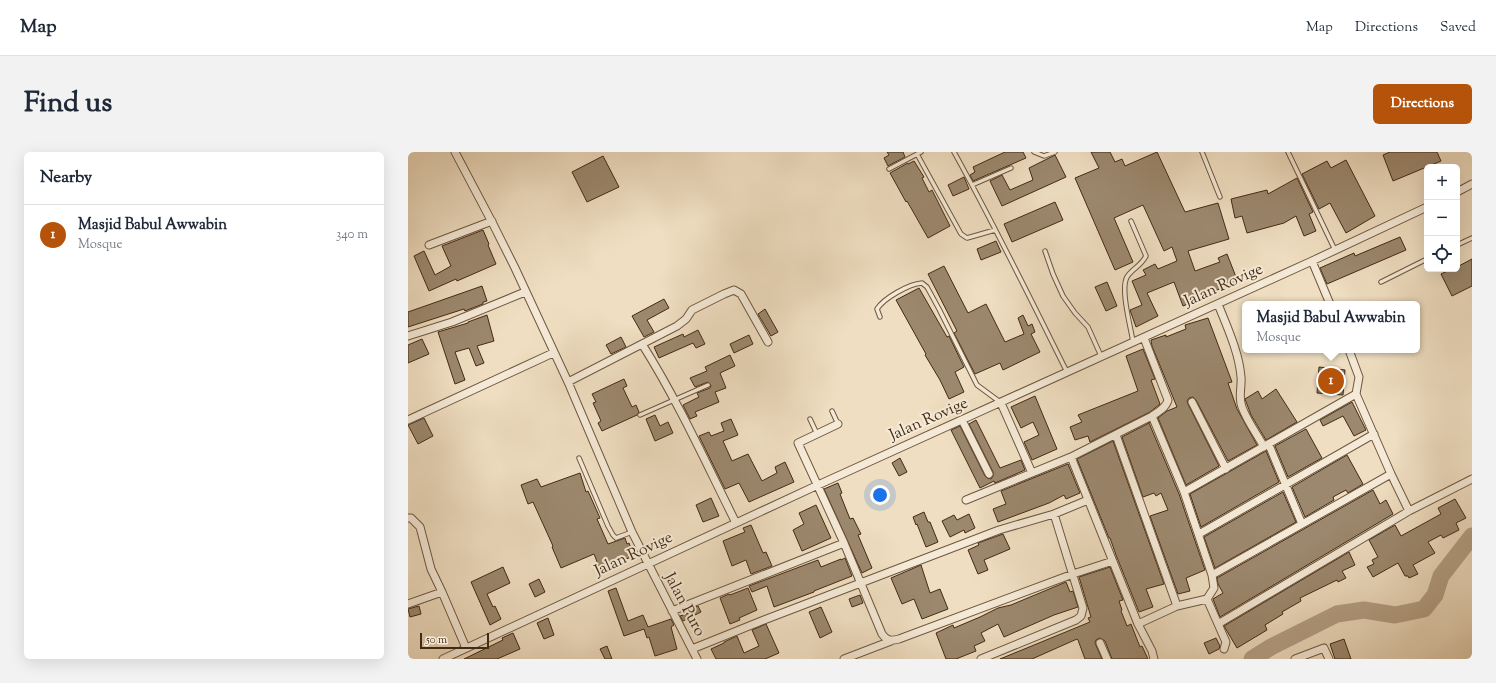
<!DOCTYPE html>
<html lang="en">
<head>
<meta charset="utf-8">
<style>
  :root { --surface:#fff; --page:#f2f2f3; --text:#1f2937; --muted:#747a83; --line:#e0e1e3; --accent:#b45309 }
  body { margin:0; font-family:"Sorts Mill Goudy",serif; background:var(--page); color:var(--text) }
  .controls { position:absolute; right:12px; top:12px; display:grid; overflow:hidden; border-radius:6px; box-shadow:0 4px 16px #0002 }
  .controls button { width:36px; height:36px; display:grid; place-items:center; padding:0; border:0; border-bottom:1px solid var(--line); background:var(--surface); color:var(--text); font:20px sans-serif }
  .scale { position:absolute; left:12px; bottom:10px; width:69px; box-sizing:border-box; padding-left:4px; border:2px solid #432a14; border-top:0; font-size:11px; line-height:14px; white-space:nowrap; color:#432a14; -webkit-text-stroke:3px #f5ead7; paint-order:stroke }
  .you { position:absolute; left:472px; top:343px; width:14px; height:14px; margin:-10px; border:3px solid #fff; border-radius:50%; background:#1a73e8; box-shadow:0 0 0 6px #1a73e833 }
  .badge { display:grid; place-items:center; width:26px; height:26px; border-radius:50%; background:var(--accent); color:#fff; font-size:13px; font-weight:700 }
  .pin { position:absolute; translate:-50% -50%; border:2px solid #fff; box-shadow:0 1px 4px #0006 }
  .popup { position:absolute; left:834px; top:149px; width:178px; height:52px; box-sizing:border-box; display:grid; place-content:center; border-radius:6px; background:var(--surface); filter:drop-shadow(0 1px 3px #0005); font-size:13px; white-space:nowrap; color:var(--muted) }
  .popup b { font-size:15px; color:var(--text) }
  .popup::after { content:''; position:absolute; left:50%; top:100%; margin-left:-8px; border:8px solid transparent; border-top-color:var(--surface) }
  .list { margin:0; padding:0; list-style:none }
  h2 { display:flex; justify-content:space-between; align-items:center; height:52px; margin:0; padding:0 16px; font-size:17px }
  h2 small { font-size:13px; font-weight:400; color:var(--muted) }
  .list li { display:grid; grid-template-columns:26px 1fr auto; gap:12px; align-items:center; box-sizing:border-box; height:60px; padding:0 16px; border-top:1px solid var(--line) }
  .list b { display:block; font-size:15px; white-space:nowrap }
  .list p { margin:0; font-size:13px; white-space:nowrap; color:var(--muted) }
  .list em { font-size:13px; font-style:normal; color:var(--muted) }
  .icon { flex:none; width:22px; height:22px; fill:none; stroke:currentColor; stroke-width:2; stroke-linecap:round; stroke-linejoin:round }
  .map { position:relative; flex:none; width:1064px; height:507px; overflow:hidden; border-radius:6px }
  header { display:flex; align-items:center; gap:24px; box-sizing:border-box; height:56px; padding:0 20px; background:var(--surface); border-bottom:1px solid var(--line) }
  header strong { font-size:19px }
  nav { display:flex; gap:22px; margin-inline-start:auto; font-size:14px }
  .intro { display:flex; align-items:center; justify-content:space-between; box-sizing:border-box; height:96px; padding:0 24px }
  h1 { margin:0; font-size:28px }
  .button { padding:10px 18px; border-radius:6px; background:var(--accent); color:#fff; font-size:14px; font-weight:700 }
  main { display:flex; gap:24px; padding:0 24px }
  aside { flex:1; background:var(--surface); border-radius:6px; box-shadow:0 4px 16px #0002 }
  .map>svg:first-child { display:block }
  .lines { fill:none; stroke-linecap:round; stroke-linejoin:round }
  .river { stroke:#b5a186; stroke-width:17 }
  .building { fill:#9c886e; stroke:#432a14 }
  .service-casing { stroke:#6e573f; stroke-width:5.5 }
  .minor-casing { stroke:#6e573f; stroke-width:9 }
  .service { stroke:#f5ead7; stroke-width:3.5 }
  .minor { stroke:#f5ead7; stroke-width:7 }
  .labels { text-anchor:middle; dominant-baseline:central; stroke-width:4; stroke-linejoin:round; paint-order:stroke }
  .street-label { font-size:16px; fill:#432a14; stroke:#f5ead7 }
</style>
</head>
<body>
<header>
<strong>Map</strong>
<nav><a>Map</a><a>Directions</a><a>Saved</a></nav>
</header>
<div class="intro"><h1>Find us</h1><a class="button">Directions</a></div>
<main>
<aside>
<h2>Nearby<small></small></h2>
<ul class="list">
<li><span class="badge">1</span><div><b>Masjid Babul Awwabin</b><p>Mosque</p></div><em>340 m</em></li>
</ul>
</aside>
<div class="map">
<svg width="1064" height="507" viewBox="0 0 1064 507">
  <rect width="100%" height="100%" fill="#efdec1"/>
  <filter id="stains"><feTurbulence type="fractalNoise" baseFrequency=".005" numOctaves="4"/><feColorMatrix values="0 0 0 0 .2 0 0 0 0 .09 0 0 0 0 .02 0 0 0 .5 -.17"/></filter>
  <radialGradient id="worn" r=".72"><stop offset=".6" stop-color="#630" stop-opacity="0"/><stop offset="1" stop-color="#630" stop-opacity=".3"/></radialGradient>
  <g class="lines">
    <path class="river" d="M844,507L863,495L929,462L956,458L987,463L1016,457L1027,443L1033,424L1064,384"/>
  </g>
  <path class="building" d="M479,0H495L497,5L480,14L476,6L481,3Z
    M597,0H615L618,6L565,29L562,23L567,20L565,15Z
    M683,0H702L707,10L714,7L717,14L749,0L777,60L810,51L821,87L780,99L787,119L812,110L810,106L819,102L830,130L796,143L797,145L775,154L766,130L739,141L750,164L728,175L722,158L734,153L724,129L738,123L735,118L747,112L750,117L769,109L764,95L756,99L735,53L706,66L725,110L707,118L667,26L691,16Z
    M982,0H1029L1033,9L985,29L975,3Z
    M647,3L658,25L594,54L582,29L594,23L602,38L625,28L621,16Z
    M195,4L211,35L179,50L164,20Z
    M938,8L967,64L938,81L922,51L911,57L894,22L919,9L923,16Z
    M506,9L516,25L514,26L521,40L524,38L542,74L520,86L499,49L498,50L482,21L500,11V12Z
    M556,25L561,37L545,44L540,33Z
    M889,26L905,60L901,62L908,79L896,84L888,64L876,71L839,81L834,64L827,66L823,47L859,38L860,42Z
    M647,50L655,68L604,90L596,72Z
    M75,78L81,92L80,93L88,112L49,129L48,127L21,139L6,104L16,99L27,123L43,114L34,94Z
    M992,85L998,98L919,132L912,116L946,101L947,104Z
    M588,89L593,100L573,108L569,97Z
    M1064,107V134L1044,144L1033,122L1044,117H1049V115Z
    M536,114L560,161L578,152L597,190L616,182L610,166L615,163L620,174L624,172L627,180L623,182L632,200L595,218L592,211L567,222L546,181L549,179L520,122Z
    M699,130L709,154L698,159L687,135Z
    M74,134L79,149L75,150V152L62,157L57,159L56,157L0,175V160Z
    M511,136L539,185L541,184L556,215L547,220L556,240L541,247L532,228L517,203L518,202L488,148Z
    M256,147L261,156L239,168L246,180L236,185L224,164Z
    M357,157L370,180L363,184L350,162Z
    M79,163L86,189L69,194L76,211L68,214L61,196L47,200L57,228L47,232L30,180L60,171V170Z
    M800,166L824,230L820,231L829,257L849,293L820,309L788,248L785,245L781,246L779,249L780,252L811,314L778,333L750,266L759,259L769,255L744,194L743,188L758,183V185L778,177L777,173Z
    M290,178L297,192L288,196L285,191L251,206L246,195L275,182L276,185Z
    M341,183L345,192L326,201L322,192Z
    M213,185L218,195L203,202L198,193Z
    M14,187L21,202L0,211V193Z
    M735,197L747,227L743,228L752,252L742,260L682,290L680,284L667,288L662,275L674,270L670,263L730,239L718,204Z
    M322,203L327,214L312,221L318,236L307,240L311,250L287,260L289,264L282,267L275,253L291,245L289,241L302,236L303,233L300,230L287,235L282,226L299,219L297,215Z
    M911,215L937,218L935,243L909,241Z
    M216,227L219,234L215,236L224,255L228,253L231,260L229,263L194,279L190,271L193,269L185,251L188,250L184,242Z
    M868,237L889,270L858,288L843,263L837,247L850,239L854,247Z
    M627,244L649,297L624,308L616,290L631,283L625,270L613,276L603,255Z
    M944,250L958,278L946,284L935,264L915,274L912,268Z
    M247,263L252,274L260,270L265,281L247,289L238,267Z
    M16,266L25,284L10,292L0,273Z
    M323,267L330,283L315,289L324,309L340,302L354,329L369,321L367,315L377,310L386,330L341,350L331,331L317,337L291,284L301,280L303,284L316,279L313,271Z
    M568,268L592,316L613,308L617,318L587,331L586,329L572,336L543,278L552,274L577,324L579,326L583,327L585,324V320L561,272Z
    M741,271L771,342L797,418L778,426L782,439L770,442L742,364L760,358L753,341L748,344L746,341L735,345L714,285Z
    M898,277L914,306L880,325L867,294Z
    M705,289L756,432L738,437L745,455L731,460L708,403L702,386H701L669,307Z
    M858,299L871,330L793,375L782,342Z
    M939,303L955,332L940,341L938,338L925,345L926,348L897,365L884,335Z
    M492,306L499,320L491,324L484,311Z
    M660,312L672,341L658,347L656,343L641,351L590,370L585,357L598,352L593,339Z
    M172,321L178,340L180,339L192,366L189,367L200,392L217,386L219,392L221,391L226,404L192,417L186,402L153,416L144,395L145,394L125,350L120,352L113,333L129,327L133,335Z
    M430,331L434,341L432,342L442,367L445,366L453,382L450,383L464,416L454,421L416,337Z
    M965,338L972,352L978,348L985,362L812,465L805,447L815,441L810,432L809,426Z
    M875,340L888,370L807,416L796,385Z
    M303,346L311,364L295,370L288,353Z
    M1047,347L1058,366L1048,371L1051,378L1035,386L1033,383L1020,390L1027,401L1005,413L1010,422L1001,426L1000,424H997L990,411L965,425L959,415L966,412L964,408L970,405L961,388L987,373L993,384L1033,362L1030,356Z
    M408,353L423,386L394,399L385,378L396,372L391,361Z
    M516,360L520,370H522L530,390L518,395L509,372L508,373L505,365Z
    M561,362L567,376L557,381L556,378L542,385L534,369L546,363L549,368Z
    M343,373L355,401L358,400L364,414L343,422L338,408L324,414L315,389L337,380L335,376Z
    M595,382L602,397L576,408L580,418L570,422L560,398L571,393L570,391Z
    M941,400L947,413L934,419L938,426L930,430L929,428L892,446L893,449L874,460L875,462L857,473L859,478L829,496L816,474Z
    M437,406L444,424L406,439V440L366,455L359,434L344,440L341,434L410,408L413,415L433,407V408Z
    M513,413L522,441L532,437L540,457L514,467L506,447L494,452L483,426Z
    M95,415L102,431L79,442L85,455L87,454L93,467L82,473L63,430Z
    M702,415L715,448L711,449L714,458L713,459L719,474L723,472L732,495L734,494L740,507H704L697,489L692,486L688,488L687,491L694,507H677L670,488L669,487L624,507H592L682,470L680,466L683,465L671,425Z
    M131,427L137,440L127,445L121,432Z
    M658,430L662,440L665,439L670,455L646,463L596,485L590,472L573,481L577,489L566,494L568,499L548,507H538L528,481L545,473L546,476L572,465L590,456L603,453Z
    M208,436L220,469L235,463L240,475L263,467L266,473L263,475L269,497L247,504L241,485L239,486L236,477L216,484L200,439Z
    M340,436L349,458L331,466L332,468L322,472L312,446L321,442L322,443Z
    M452,443L455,451L444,455L441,447Z
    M11,454L13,462L2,465L0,457Z
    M290,454L293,460L275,469L272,464L281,461L280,458Z
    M413,455L424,480L412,486L401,460Z
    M140,466L146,483L136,487L129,471Z
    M358,472L371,501L357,507H308L303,497L316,491V490L329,484L336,501L351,494L344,478Z
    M105,481L112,497L89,507H56L95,488L94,486Z
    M808,486L812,494L811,497L801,502L796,491Z
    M936,487L943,507H927L922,492Z
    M199,494L204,507H197L192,497Z"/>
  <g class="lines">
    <g class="service-casing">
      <path id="service" d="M546,0C586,72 622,146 659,220
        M626,0L636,4L647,0
        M794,0L812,45
        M880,0L927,98
        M509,2L553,82L559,86L587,78
        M481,17L513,0
        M564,33L603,16
        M723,69L738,104C733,114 724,117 719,125C712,137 723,176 725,190
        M1049,93L1064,86
        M637,99L645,122L655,144L667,161L680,175L693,204
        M973,130L1019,107
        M472,165L469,157C476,146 501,132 514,131L519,135L531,157L569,233L592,250
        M424,259L430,272
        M232,263L300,233
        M402,267L409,282
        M171,306L200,374L205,383L208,386L224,380"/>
    </g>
    <g class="minor-casing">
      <path id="minor" d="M47,0L85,72L107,116L160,230L224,380L289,507
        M1049,40L1064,32
        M21,93L84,69
        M904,109L922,152
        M810,152C819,175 831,200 833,225C834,235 830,245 834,255C839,269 849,282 856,295
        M0,184L44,170L117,140
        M234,192L269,174L278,167L284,158L316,142L326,138L333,142L360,190
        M941,198L951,225L948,242
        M160,230L234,192C270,249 298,311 328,371
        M784,250L818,317
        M593,251L624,321
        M0,268L145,201
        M554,268L581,322
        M430,272L390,291L436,391L474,482C479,489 483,489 491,487L665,422L705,409
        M708,283L769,454
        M861,293L894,372
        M663,305L730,472L744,499L746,507
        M776,340L948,242L983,322L1001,359
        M558,348L663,305L744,264C750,260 758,256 760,248L736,186
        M0,366H3L12,375L23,417L34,440L58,496
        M791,382L966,282
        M804,423L983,322
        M799,447L818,490L816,497
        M0,452L34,440
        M264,459L436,391
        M730,472L769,454L799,447L806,436L804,423L776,340L744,264
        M810,472L1001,359L1064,327
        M692,491L699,507
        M284,497L356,468L591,378L646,362L680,348
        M35,507L410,333L904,109L1019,55
        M436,507L483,489
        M573,507L668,468L673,464L675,456L646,362
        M887,507L916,496L921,507"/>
    </g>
    <use href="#service" class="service"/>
    <use href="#minor" class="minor"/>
  </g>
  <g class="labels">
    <g class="street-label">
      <text transform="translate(816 134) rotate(-24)">Jalan Rovige</text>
      <text transform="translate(521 268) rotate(-24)">Jalan Rovige</text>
      <text transform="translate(226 403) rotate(-25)">Jalan Rovige</text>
      <text transform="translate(276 453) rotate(62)">Jalan Puro</text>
    </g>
  </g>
  <rect width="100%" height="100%" filter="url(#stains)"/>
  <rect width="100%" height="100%" fill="url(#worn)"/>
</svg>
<div class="controls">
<button>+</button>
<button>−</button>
<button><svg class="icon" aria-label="locate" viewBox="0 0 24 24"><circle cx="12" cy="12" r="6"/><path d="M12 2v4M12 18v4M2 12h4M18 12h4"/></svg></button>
</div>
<div class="scale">50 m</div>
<div class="you"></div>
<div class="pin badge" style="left:923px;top:229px">1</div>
<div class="popup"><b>Masjid Babul Awwabin</b>Mosque</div>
</div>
</main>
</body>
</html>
